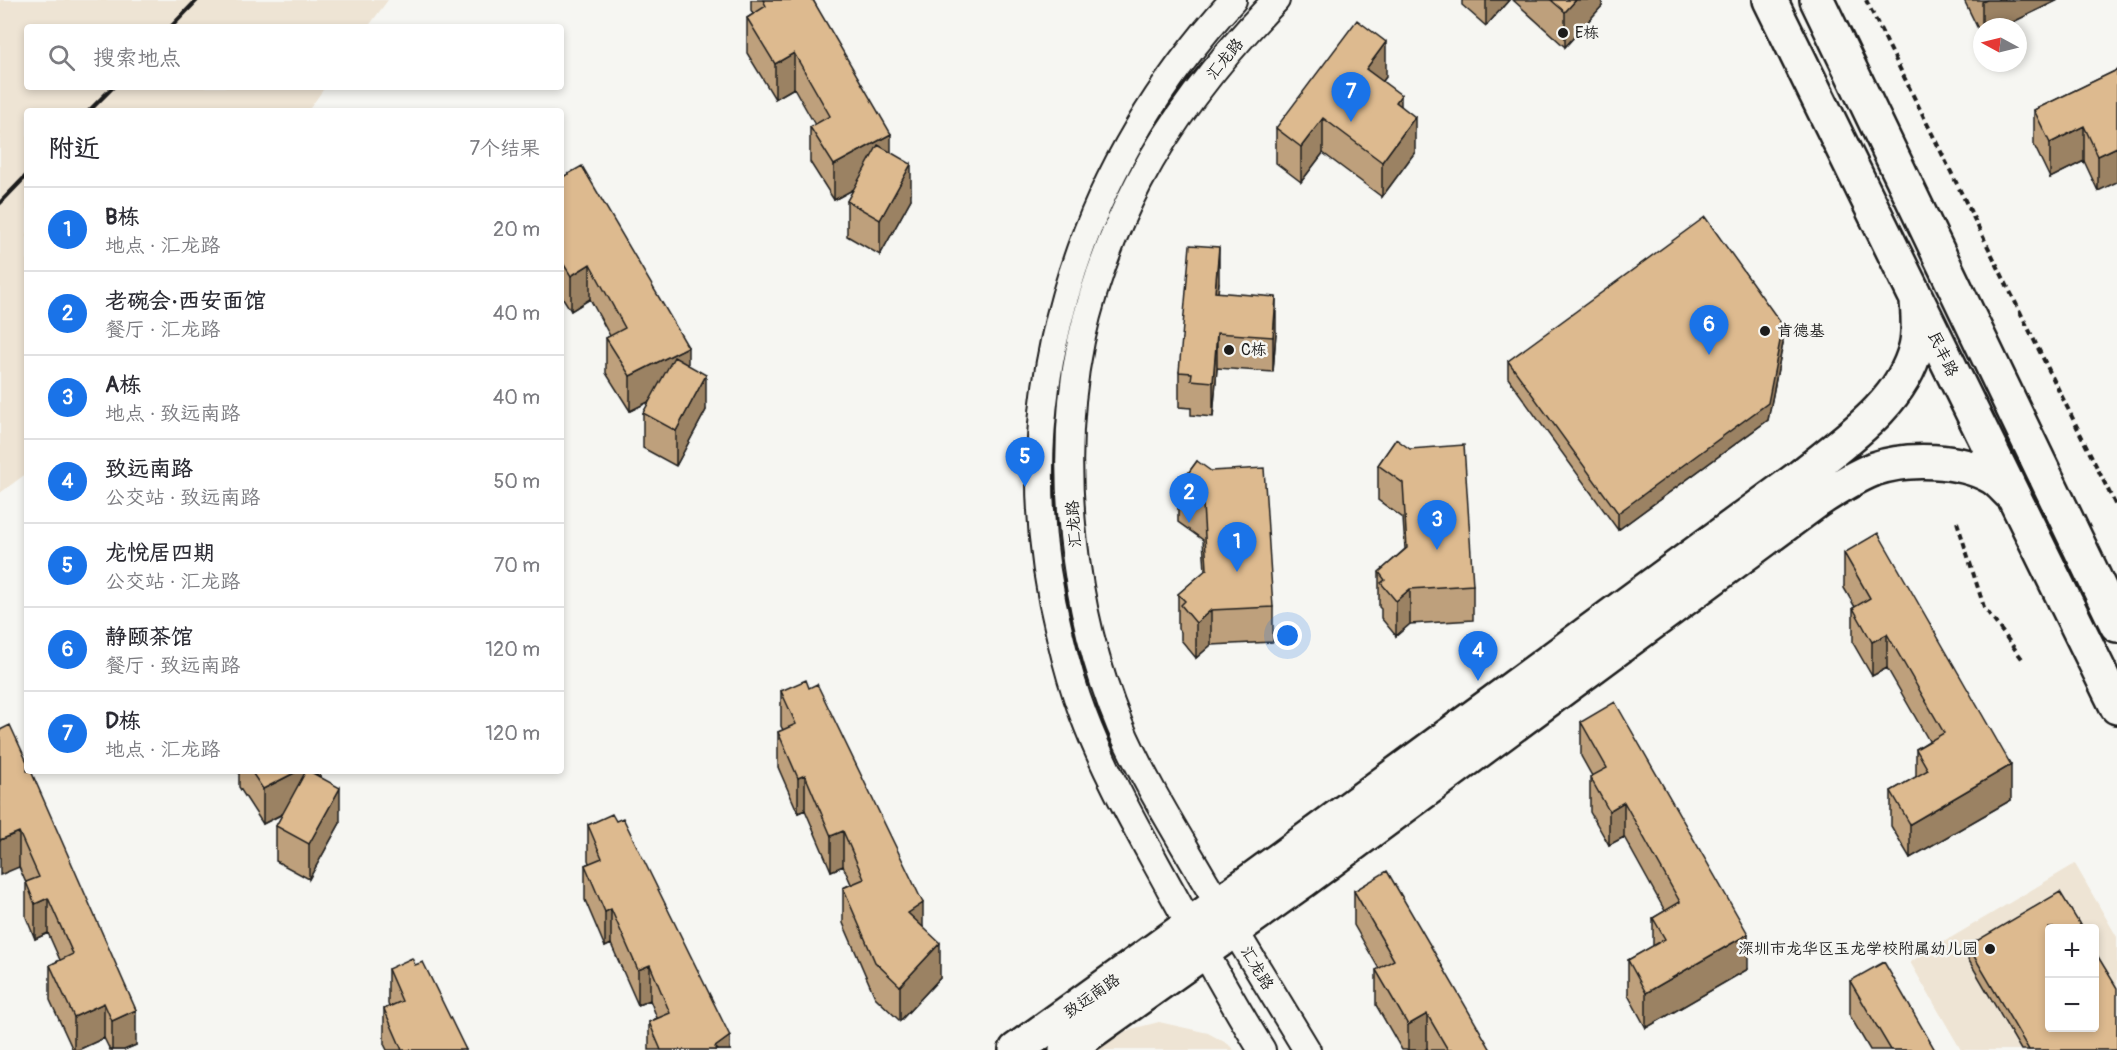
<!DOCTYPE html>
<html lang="zh">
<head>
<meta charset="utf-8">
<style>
  :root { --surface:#fff; --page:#f7f7f7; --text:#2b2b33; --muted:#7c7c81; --line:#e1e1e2; --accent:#1a73e8 }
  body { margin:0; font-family:Pangolin,"LXGW WenKai TC",sans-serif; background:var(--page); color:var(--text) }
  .controls { position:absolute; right:18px; bottom:18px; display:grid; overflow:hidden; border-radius:6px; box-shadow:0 3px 9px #0003 }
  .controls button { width:54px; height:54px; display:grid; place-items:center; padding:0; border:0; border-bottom:2px solid var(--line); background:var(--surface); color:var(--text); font:30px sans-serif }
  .compass { position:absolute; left:1973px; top:18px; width:54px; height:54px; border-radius:50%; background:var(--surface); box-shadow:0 3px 9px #0003; rotate:277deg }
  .you { position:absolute; left:1288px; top:636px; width:21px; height:21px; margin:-15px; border:4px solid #fff; border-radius:50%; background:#1a73e8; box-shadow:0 0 0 9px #1a73e833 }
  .badge { display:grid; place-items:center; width:39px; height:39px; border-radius:50%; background:var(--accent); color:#fff; font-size:20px; font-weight:700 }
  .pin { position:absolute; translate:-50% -50px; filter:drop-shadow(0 2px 3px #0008) }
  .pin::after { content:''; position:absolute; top:32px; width:21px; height:18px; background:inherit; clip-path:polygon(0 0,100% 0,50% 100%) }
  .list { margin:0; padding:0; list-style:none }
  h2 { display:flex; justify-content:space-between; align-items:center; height:78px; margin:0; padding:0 24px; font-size:26px }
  h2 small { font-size:20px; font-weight:400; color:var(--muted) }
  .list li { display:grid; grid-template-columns:39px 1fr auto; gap:18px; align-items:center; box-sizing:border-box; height:84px; padding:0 24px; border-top:2px solid var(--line) }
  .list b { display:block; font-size:22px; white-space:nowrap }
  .list p { margin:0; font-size:20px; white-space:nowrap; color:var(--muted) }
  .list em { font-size:20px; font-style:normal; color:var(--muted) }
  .icon { flex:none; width:33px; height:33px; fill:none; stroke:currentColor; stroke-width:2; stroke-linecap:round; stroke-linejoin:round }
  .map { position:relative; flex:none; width:2117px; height:1050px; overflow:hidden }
  .search { position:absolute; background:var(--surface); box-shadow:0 3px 9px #0003; left:24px; top:24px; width:540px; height:66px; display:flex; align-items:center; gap:15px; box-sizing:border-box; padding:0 21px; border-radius:6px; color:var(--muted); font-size:22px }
  .panel { position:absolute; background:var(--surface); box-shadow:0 3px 9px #0003; left:24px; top:108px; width:540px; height:666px; border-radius:6px }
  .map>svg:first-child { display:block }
  .built { fill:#eee4d4; fill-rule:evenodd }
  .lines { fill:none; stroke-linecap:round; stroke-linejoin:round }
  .street-casing { stroke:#1c1c1c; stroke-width:30 }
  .secondary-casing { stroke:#1c1c1c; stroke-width:38 }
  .path { stroke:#1c1c1c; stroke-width:4; stroke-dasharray:6 4.5; stroke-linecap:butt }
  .street { stroke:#f6f6f2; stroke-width:26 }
  .secondary { stroke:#f6f6f2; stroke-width:33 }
  .rail { stroke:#1c1c1c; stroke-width:4.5 }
  .wall { fill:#bea07b; stroke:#1c1c1c; stroke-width:1.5 }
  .shaded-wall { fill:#9b8264; stroke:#1c1c1c; stroke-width:1.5 }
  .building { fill:#ddba8f; stroke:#1c1c1c; stroke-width:1.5 }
  .poi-dot { fill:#1c1c1c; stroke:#f6f6f2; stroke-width:2 }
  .labels { text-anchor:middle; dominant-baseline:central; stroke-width:5; stroke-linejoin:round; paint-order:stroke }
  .poi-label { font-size:16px; fill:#1c1c1c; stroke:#f6f6f2; text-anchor:start }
  .street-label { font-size:16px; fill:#1c1c1c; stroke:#f6f6f2 }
</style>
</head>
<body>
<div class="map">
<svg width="2117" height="1050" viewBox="0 0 2117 1050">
  <rect width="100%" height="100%" fill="#f6f6f2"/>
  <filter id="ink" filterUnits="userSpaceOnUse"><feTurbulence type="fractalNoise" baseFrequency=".0167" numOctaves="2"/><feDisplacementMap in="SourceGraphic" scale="12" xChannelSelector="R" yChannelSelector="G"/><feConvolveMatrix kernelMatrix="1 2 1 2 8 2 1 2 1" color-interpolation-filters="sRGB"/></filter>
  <g filter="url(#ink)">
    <path class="built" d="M0,0H388L368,27H27V87H325L308,111H27V473L0,493Z
      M2075,864L2117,937V1050H1961L1910,962ZM2050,928H2094V1028H2050Z
      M1159,1022L1208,1033L1228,1044L1234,1050H1095L1111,1038L1131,1029Z"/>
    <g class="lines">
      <g class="street-casing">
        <path id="street" d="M1233,0C1074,175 1002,403 1060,636C1066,662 1073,688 1083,714C1106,775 1139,832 1170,889C1200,943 1229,998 1262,1050
          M1276,0C1224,54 1174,115 1139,182C1113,232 1093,286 1081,341C1056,463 1072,611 1120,726C1143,779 1175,830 1204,880C1238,936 1272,993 1307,1050"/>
      </g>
      <g class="secondary-casing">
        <path id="secondary" d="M1770,0L2117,707
          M1817,0L2117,625
          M1016,1050C1280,862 1540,667 1801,476C1844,441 1902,404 1916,347C1920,331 1918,316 1917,301
          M1066,1050L1303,881L1817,501C1835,489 1854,477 1874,469C1907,457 1961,459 1992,477C2000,482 2006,490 2013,496"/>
      </g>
      <path class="path" d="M1866,0L2117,508
        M1957,522L1984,607L2023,660"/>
      <use href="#street" class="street"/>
      <use href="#secondary" class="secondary"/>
      <path class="rail" d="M171,27L197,0
        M89,111L113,87
        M0,203L27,175"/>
    </g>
    <path class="wall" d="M751,0H813L891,153L911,199L880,255L847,236V201L854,189L834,200L810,162V127L815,125L794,88L775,99L747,53V18L753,14L751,10Z
      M1462,0H1509L1486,26L1462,5Z
      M1513,0H1602V6L1565,47Z
      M1965,0H2058L1982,37L1965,2Z
      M2117,70L2098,191L2084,161L2050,178L2034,145V110Z
      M1386,77L1383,81L1401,106L1415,152L1382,197L1323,153L1301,182L1276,163V128Z
      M561,178L688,365L706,410L676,466L643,448V413L650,401L630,411L606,373V338L610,336L590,299L571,311L561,295Z
      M1219,282L1218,292L1276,332L1273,372L1217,368L1213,417L1191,415V408L1179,407V372Z
      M1783,343L1768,420L1618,530L1508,378V361Z
      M1396,439L1473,585V620L1410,624L1396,636L1381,618V609L1379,607V572L1405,549L1403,518L1378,500V465Z
      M1197,461L1273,607V642L1211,645L1196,658L1181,640V632L1178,629V594L1205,571L1203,540L1178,522V487Z
      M1844,553L2011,800L1910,858L1891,826V791L1916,777V749L1929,741L1887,668L1872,676L1853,643V608L1855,607L1844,588Z
      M781,691L923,927L940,978L900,1021L875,997L843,923V888L851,884L843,866L831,871L805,810L798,813L778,767V732L783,730L781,726Z
      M1581,722L1748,969L1646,1028L1628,995V960L1653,946V918L1665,911L1624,837L1609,845L1590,812V777L1592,776L1581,756Z
      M0,730L136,1045L124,1050H110L104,1038L78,1050H73L50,1000V965L60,960L48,933L35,939L26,917V883L19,867Z
      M239,771H320V777L340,823L309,879L276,861V826L283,814L263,824L239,787Z
      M588,825L730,1050H649V1022L657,1018L650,1000L638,1005L611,944L605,947L585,900V865L589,863L588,860Z
      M1354,891L1491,1050H1428L1427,1048L1424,1050H1402L1376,1005V970L1379,969L1354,925Z
      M1968,946L2117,1050H2021L1968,959Z
      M415,965L466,1050H387L384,1044V1009L389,1007L388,1004V969Z
      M1850,981L1935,1050H1870L1850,1016Z"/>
    <path class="shaded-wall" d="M1486,0H1509L1486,26Z
      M1576,0H1602V6L1565,47V12Z
      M1987,0H2058L2003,27H1982V37V2Z
      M1386,42V77L1366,103V69Z
      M794,53V88L775,99V64Z
      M1401,95V130L1396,102Z
      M1415,117V152L1382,197V162Z
      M1323,118V153L1301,182V147Z
      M2084,126V161L2050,178V143Z
      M891,134V169L834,200V165Z
      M2117,147V182L2098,191V156Z
      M911,164V199L880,255V220Z
      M1219,247V282L1215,327V292Z
      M590,264V299L571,311V276Z
      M1276,297V332L1273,372V337Z
      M1783,326V343L1768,420L1618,530V513Z
      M1217,333V368L1213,417V382Z
      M688,347V382L630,411V376Z
      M706,375V410L676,466V431Z
      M1410,589V624L1396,636V601Z
      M1211,610V645L1196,658V623Z
      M1887,634V668L1872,676V642Z
      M2011,765V800L1910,858V824Z
      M298,771H320V794L263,824V789Z
      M805,775V810L798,813V778Z
      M340,788V823L309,879V844Z
      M1624,802V837L1609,845V811Z
      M843,831V866L831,871V836Z
      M19,832V867L0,875V840Z
      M48,898V933L35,939V904Z
      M923,903V938L908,913Z
      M611,909V944L605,947V912Z
      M1748,934V969L1646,1028V993Z
      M940,943V978L900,1021V986Z
      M650,965V1000L638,1005V970Z
      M104,1003V1038L78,1050H74V1017Z
      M136,1010V1045L124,1050H112V1021Z
      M1427,1014V1048L1424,1050H1408V1025Z
      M730,1036V1050H715V1047Z"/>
    <path class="building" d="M763,0H813L891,134L834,165L810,127L830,116L794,53L775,64L747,18L766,6Z
      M1551,0H1576L1565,12Z
      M1357,20L1386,42L1366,69L1401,95L1396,102L1415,117L1382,162L1323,118L1301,147L1276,128Z
      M2117,70V147L2098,156L2084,126L2050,143L2034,110Z
      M878,145L911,164L880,220L847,201Z
      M582,166L688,347L630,376L606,338L625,328L590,264L571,276L561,260V218H562L561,216V178Z
      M1705,217L1783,326L1768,403L1618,513L1508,361Z
      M1190,245L1219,247L1215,292L1276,297L1273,337L1217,333L1213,382L1191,380L1192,373L1179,372Z
      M674,357L706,375L676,431L643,413Z
      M1396,439L1410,449L1464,445L1473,585L1410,589L1396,601L1381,583L1385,580L1379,572L1407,548L1403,483L1378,465Z
      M1197,461L1211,471L1264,468L1273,607L1211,610L1196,623L1181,605L1185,601L1178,594L1207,569L1203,505L1178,487Z
      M1878,533L2011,765L1910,824L1891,791L1928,770L1916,749L1944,733L1887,634L1872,642L1853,608L1870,598L1844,553Z
      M806,680L809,688L817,684L923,903L908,913L940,943L900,986L875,962L843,888L864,879L843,831L831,836L805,775L798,778L778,732L796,724L781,691Z
      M1615,702L1748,934L1646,993L1628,960L1665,939L1653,918L1680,902L1624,802L1609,811L1590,777L1607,768L1581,722Z
      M10,725L27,762V771H31L136,1010L112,1021L104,1003L74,1017L50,965L73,954L48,898L35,904L26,882L39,877L19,832L0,840V730Z
      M251,771H298L263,789Z
      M306,771H309L340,788L309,844L276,826Z
      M612,814L616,821L623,818L730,1036L715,1047L718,1050H661L649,1022L670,1013L650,965L638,970L611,909L605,912L585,865L602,858L588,825Z
      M1387,871L1491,1050H1448L1427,1014L1408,1025L1376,970L1394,960L1354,891Z
      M2060,892L2082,928H2049V1028H2094V950L2117,988V1050H2029L1968,946Z
      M412,958L415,965L423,962L466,1050H402L384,1009L402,1001L388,969Z
      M1884,962L1935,1050H1891L1850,981Z"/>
  </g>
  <g class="poi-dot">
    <circle cx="1563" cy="33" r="6"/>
    <circle cx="1765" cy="331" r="6"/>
    <circle cx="1229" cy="350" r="6"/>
    <circle cx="1990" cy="949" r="6"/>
  </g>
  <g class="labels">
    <g class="poi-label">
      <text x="1575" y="33">E栋</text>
      <text x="1777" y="331">肯德基</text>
      <text x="1241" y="350">C栋</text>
      <text x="1978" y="949" text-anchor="end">深圳市龙华区玉龙学校附属幼儿园</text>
    </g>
    <g class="street-label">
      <text transform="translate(1225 59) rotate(-51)">汇龙路</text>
      <text transform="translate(1943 354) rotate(64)">民丰路</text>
      <text transform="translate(1074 524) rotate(-94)">汇龙路</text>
      <text transform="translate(1257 968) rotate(59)">汇龙路</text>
      <text transform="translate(1092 996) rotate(-35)">致远南路</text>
    </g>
  </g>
</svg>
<div class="controls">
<button>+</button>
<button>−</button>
</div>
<svg class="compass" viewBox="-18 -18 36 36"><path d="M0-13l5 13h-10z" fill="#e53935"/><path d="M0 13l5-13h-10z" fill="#7c7c81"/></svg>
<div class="you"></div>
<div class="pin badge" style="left:1237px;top:572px">1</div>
<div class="pin badge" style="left:1189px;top:523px">2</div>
<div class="pin badge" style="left:1437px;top:550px">3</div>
<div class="pin badge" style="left:1478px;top:681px">4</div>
<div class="pin badge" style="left:1025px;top:487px">5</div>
<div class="pin badge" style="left:1709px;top:355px">6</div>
<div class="pin badge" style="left:1351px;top:122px">7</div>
<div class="search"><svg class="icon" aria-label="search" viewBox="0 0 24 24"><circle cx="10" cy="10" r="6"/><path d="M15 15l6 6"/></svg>搜索地点</div>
<section class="panel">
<h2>附近<small>7个结果</small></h2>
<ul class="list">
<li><span class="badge">1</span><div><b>B栋</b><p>地点 · 汇龙路</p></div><em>20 m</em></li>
<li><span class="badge">2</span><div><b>老碗会·西安面馆</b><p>餐厅 · 汇龙路</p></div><em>40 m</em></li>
<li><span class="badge">3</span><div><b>A栋</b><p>地点 · 致远南路</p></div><em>40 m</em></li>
<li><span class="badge">4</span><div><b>致远南路</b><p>公交站 · 致远南路</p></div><em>50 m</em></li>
<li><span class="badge">5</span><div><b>龙悦居四期</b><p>公交站 · 汇龙路</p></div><em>70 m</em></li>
<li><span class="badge">6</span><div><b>静颐茶馆</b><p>餐厅 · 致远南路</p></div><em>120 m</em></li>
<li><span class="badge">7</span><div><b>D栋</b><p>地点 · 汇龙路</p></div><em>120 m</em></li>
</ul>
</section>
</div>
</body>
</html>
